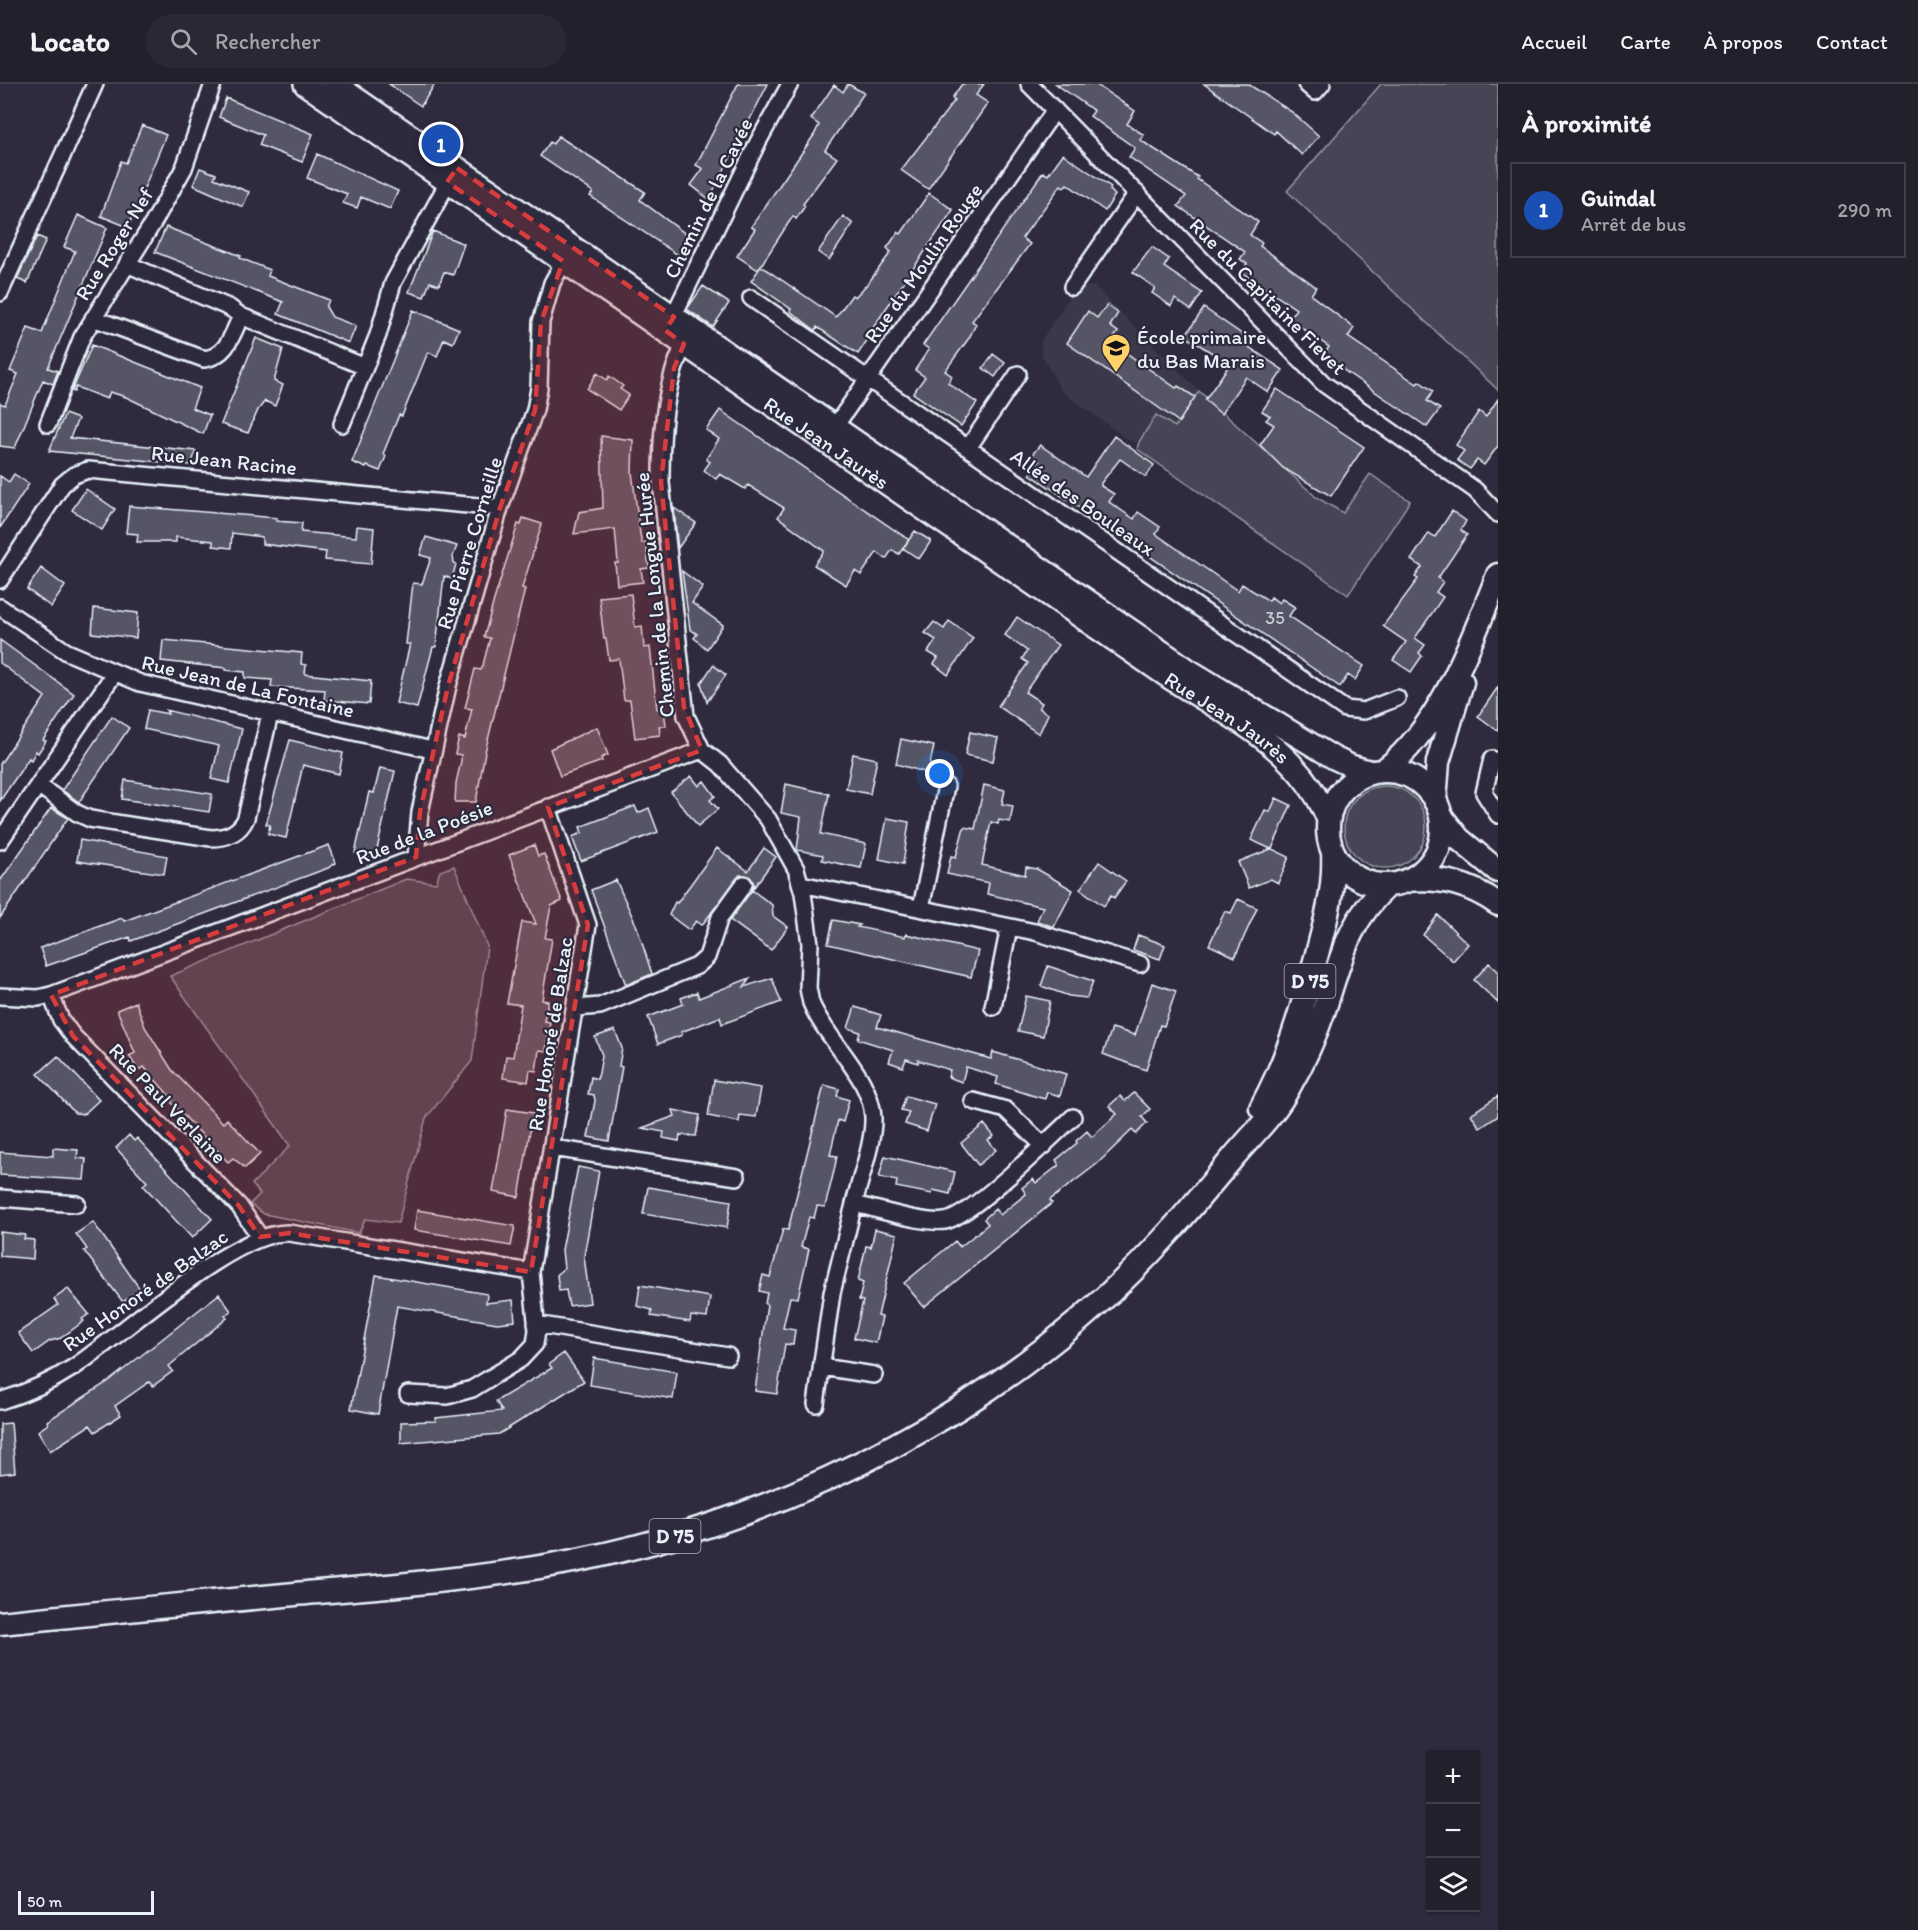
<!DOCTYPE html>
<html lang="fr">
<head>
<meta charset="utf-8">
<style>
  :root { --surface:#23202e; --page:#2b2836; --text:#f1f3f6; --muted:#a3a3aa; --line:#403e4a; --accent:#ffd166 }
  body { margin:0; font-family:Itim,sans-serif; background:var(--page); color:var(--text) }
  .controls { position:absolute; right:18px; bottom:18px; display:grid; overflow:hidden; border-radius:0px; box-shadow:0 2px 4px #0004 }
  .controls button { width:54px; height:54px; display:grid; place-items:center; padding:0; border:0; border-bottom:2px solid var(--line); background:var(--surface); color:var(--text); font:30px sans-serif }
  .scale { position:absolute; left:18px; bottom:15px; width:136px; box-sizing:border-box; padding-left:6px; border:3px solid #e8f1f8; border-top:0; font-size:16px; line-height:21px; white-space:nowrap; color:#e8f1f8; -webkit-text-stroke:4px #2f2a3d; paint-order:stroke }
  .you { position:absolute; left:940px; top:690px; width:21px; height:21px; margin:-15px; border:4px solid #fff; border-radius:50%; background:#1a73e8; box-shadow:0 0 0 9px #1a73e833 }
  .badge { display:grid; place-items:center; width:39px; height:39px; border-radius:50%; background:var(--accent); color:#fff; font-size:20px; font-weight:700 }
  .pin { position:absolute; translate:-50% -50%; border:3px solid #fff; box-shadow:0 2px 6px #0006 }
  .list { margin:0; padding:0; list-style:none }
  h2 { display:flex; justify-content:space-between; align-items:center; height:78px; margin:0; padding:0 24px; font-size:26px }
  h2 small { font-size:20px; font-weight:400; color:var(--muted) }
  .list li { display:grid; grid-template-columns:39px 1fr auto; gap:18px; align-items:center; box-sizing:border-box; height:96px; margin:0 12px 12px; padding:0 12px; border:2px solid var(--line); border-radius:0px }
  .list b { display:block; font-size:22px; white-space:nowrap }
  .list p { margin:0; font-size:20px; white-space:nowrap; color:var(--muted) }
  .list em { font-size:20px; font-style:normal; color:var(--muted) }
  .icon { flex:none; width:33px; height:33px; fill:none; stroke:currentColor; stroke-width:2; stroke-linecap:round; stroke-linejoin:round }
  .map { position:relative; flex:none; width:1498px; height:1846px; overflow:hidden }
  header { display:flex; align-items:center; gap:36px; box-sizing:border-box; height:84px; padding:0 30px; background:var(--surface); border-bottom:2px solid var(--line) }
  header strong { font-size:28px }
  nav { display:flex; gap:33px; margin-inline-start:auto; font-size:21px }
  .search { width:420px; height:54px; background:var(--page); display:flex; align-items:center; gap:15px; box-sizing:border-box; padding:0 21px; border-radius:33px; color:var(--muted); font-size:22px }
  main { display:flex }
  aside { flex:1; background:var(--surface) }
  .map>svg:first-child { display:block }
  .built { fill:#3b3749 }
  .green { fill:#464455; stroke:#979aa6; stroke-width:1.5 }
  .building { fill:#575565; stroke:#e8f1f8; stroke-width:1.5 }
  .lines { fill:none; stroke-linecap:round; stroke-linejoin:round }
  .minor-casing { stroke:#e8f1f8; stroke-width:20 }
  .secondary-casing { stroke:#e8f1f8; stroke-width:26 }
  .primary-casing { stroke:#e8f1f8; stroke-width:27 }
  .minor { stroke:#2f2a3d; stroke-width:15 }
  .secondary { stroke:#2f2a3d; stroke-width:21 }
  .primary { stroke:#2f2a3d; stroke-width:22 }
  .marked { fill:#d83c3d; fill-opacity:0.2; stroke:#d83c3d; stroke-width:4.5; stroke-dasharray:12 8; stroke-linejoin:round }
  .labels { text-anchor:middle; dominant-baseline:central; stroke-width:4.5; stroke-linejoin:round; paint-order:stroke }
  .number-label { font-size:18px; fill:#c4cad3 }
  .shield { fill:#2f2a3d; stroke:#b0b5c0; stroke-width:1.5 }
  .shield-label { font-size:20px; font-weight:bold; fill:#e8f1f8 }
  .street-label { font-size:21px; fill:#e8f1f8; stroke:#2f2a3d }
  .poi-label { font-size:21px; fill:#e8f1f8; stroke:#2f2a3d; text-anchor:start }
</style>
</head>
<body>
<header>
<strong>Locato</strong>
<div class="search"><svg class="icon" aria-label="search" viewBox="0 0 24 24"><circle cx="10" cy="10" r="6"/><path d="M15 15l6 6"/></svg>Rechercher</div>
<nav><a>Accueil</a><a>Carte</a><a>À propos</a><a>Contact</a></nav>
</header>
<main>
<div class="map">
<svg width="1498" height="1846" viewBox="0 0 1498 1846">
  <rect width="100%" height="100%" fill="#2f2a3d"/>
  <filter id="ink" filterUnits="userSpaceOnUse"><feTurbulence type="fractalNoise" baseFrequency=".0167" numOctaves="2"/><feDisplacementMap in="SourceGraphic" scale="12" xChannelSelector="R" yChannelSelector="G"/><feConvolveMatrix kernelMatrix="1 2 1 2 8 2 1 2 1" color-interpolation-filters="sRGB"/></filter>
  <g filter="url(#ink)">
    <path class="built" d="M1087,202H1094L1199,307L1175,343L1156,332L1139,358L1130,357L1061,307L1042,271L1040,258L1072,209L1077,211Z"/>
    <path class="green" d="M1381,0H1498V306L1287,107Z
      M1199,307L1316,413L1343,429L1370,390L1410,417L1348,511L1137,365L1139,358L1156,331L1175,343Z
      M1344 743a41 41 0 1 1 82 0a41 41 0 1 1-82 0Z
      M454,782L487,862L472,977L426,1034L398,1139L365,1135L359,1149L264,1130L250,1120L260,1110L252,1100L290,1062L170,892L406,795L436,799L440,787Z"/>
    <path class="building" d="M389,0H435L421,22Z
      M738,0H768L709,115L691,101L703,85L696,81Z
      M848,0L864,9L825,66L837,74L803,120L805,122L796,135L793,132L758,186L737,172L755,145L751,143L814,51L819,41L811,35L834,1L843,8Z
      M962,0H984L976,11L988,19L928,105L901,86L955,16L952,14Z
      M1056,0H1095L1135,27L1127,40L1144,51L1140,56L1198,93L1197,95L1258,138L1250,151L1262,159L1260,162L1316,203L1311,211L1354,244L1348,253L1417,300L1419,297L1433,307L1427,317L1440,325L1427,343L1323,272L1329,263L1289,235L1296,225L1241,188L1247,180L1240,175L1245,168L1178,122L1186,112L1129,73L1135,64L1090,32L1094,27Z
      M1204,0H1248L1292,28L1319,52L1302,71L1276,47L1274,50Z
      M226,14L313,50L302,78L259,61L263,51L219,33Z
      M142,41L166,51L128,143L101,132L121,77L126,79Z
      M558,52L645,108L640,116L691,154L678,171L590,112L593,108L540,72L550,58L553,60Z
      M317,70L398,107L390,125L361,113L357,124L343,119L347,110L307,94Z
      M1063,70L1111,103L1110,106L1115,111L1105,127L1067,100L1064,103L1061,101L1022,154L1030,160L972,237L976,240L969,254L945,287L952,292L948,299L977,319L961,342L913,309L925,293L915,286L929,265L923,261L1043,88L1048,91Z
      M200,84L216,90L214,94L249,108L243,123L193,101Z
      M929,109L953,126L866,254L868,255L858,270L817,243L815,246L790,227L791,225L751,197L761,182L836,233L852,211L855,213L869,198L891,168L887,164L892,157L898,148L901,150Z
      M78,131L107,144L48,284L58,287L53,300L43,296L15,364L0,362V319L5,321L18,290L10,287L28,244L42,249L75,167L64,163Z
      M843,132L853,140L829,176L818,168Z
      M166,143L241,172L240,174L270,186L268,192L329,216L326,223L332,233L356,242L349,259L278,230L283,218L155,168Z
      M433,147L464,160L453,191L444,188L439,201L430,198L424,213L409,208Z
      M37,152L46,156L27,199L17,195Z
      M1152,163L1169,175L1164,183L1202,209L1191,226L1175,215L1171,222L1152,209L1155,204L1133,188Z
      M703,202L729,219L713,243L687,225Z
      M1107,221L1118,229L1110,242L1118,248L1111,258L1176,304L1178,302L1195,313L1179,338L1067,259L1088,227L1097,234Z
      M1204,224L1246,253L1243,259L1283,286L1268,308L1246,293L1221,330L1205,316L1230,280L1185,252Z
      M413,226L459,245L453,259L444,255L437,272L428,268L402,332L399,331L383,370L386,372L380,387L367,382L366,384L352,378Z
      M256,254L283,265L274,297L283,301L275,322L265,317L258,326L248,349L221,340Z
      M92,261L200,304L192,324L210,331L203,350L126,313L110,308L107,315L76,303L74,308L72,307Z
      M993,270L1005,279L995,293L983,284Z
      M597,289L607,296L609,292L623,302L620,305L629,311L619,326L587,305Z
      M1277,305L1364,363L1331,412L1283,384L1260,361L1274,341L1266,336L1270,332L1262,327Z
      M1498,315V362L1484,381L1477,376L1470,385L1457,376L1464,367L1456,361L1479,327L1486,333Z
      M720,326L909,456L899,470L892,466L886,475L877,468L861,491L855,487L846,501L814,481L824,467L778,433L784,424L748,401L745,405L720,390L716,395L704,386L710,378L706,375L719,355L706,346Z
      M65,330L78,335L70,354L196,367L191,381L49,367Z
      M601,352L633,356L632,388L640,450L642,459L646,458L649,484L641,485L643,498L617,501L615,479H618L615,445L574,450L579,428L603,424Z
      M1114,352L1154,381L1146,393L1120,375L1101,399V402L1114,410L1109,418L1134,435L1138,428L1160,443L1156,450L1238,507L1242,500L1269,517L1271,513L1279,519L1282,515L1295,523L1289,532L1364,582L1355,596L1348,591L1340,603L1030,390L1039,377L1031,372L1040,361L1086,393Z
      M14,390L29,400L0,444V392L9,398Z
      M86,405L115,425L102,446L72,426Z
      M129,422L277,434L276,437L302,439L301,448L356,453L357,442L374,444L371,480L325,476L326,468L262,460V453L232,449L231,464L213,462V457L176,453V458H137L138,450L126,449Z
      M674,424L696,439L678,464L677,457Z
      M1452,427L1466,437L1461,446L1467,451L1438,494L1443,498L1436,508L1443,513L1415,554L1425,561L1419,569L1422,572L1411,588L1393,576L1406,558L1383,542L1418,495L1415,493L1422,483L1411,476L1429,449L1435,453Z
      M523,434L542,440L522,504L525,505L485,668L476,718H455L456,699L461,677V671L455,670L459,653L465,655L472,625L465,624L475,585L481,586L483,581L490,554L484,553L494,516L518,440L521,441Z
      M915,447L931,457L919,475L903,464Z
      M426,453L457,462L453,472L454,479L456,480L452,495L444,492L436,563H433L417,624L396,619L410,560H406L413,499L422,500L431,474L420,471Z
      M41,484L65,502L51,523L27,505Z
      M682,487L703,503L692,519L723,541L707,565L694,554L697,550L690,545Z
      M631,510L635,543L642,542L644,564L650,563L657,625L664,624L666,642H659L660,651L635,654L630,616H624L619,575L609,576L606,555H604L599,513Z
      M94,524L138,529L136,554L92,549Z
      M1017,533L1058,561L1025,608L1042,619L1039,624L1048,630L1039,650L998,622L1028,579L1022,575L1027,567L1005,551Z
      M949,537L973,554L948,591L934,580L938,574L928,568L936,556L925,549L934,538L944,545Z
      M0,556L74,610L43,656L46,657L38,669L36,667L31,676L29,674L0,717V680L45,613L0,579Z
      M163,556L302,569L301,580L306,581L305,590L371,597L369,620L324,616L325,606L271,603L272,596L245,594V588L226,586V584L161,577Z
      M713,581L726,591L707,618L701,599Z
      M1498,603V647L1478,632Z
      M148,626L168,630L166,626L242,645L229,699L211,695L219,662L144,645Z
      M112,632L129,644L79,718L62,706Z
      M597,643L608,671L601,674L602,677L560,692L550,665Z
      M970,648L998,654L993,677L965,671Z
      M901,655L934,662L928,689L896,680Z
      M290,656L343,669L339,690L303,681L286,754L268,750L270,741L266,740Z
      M853,670L877,675L870,710L846,705Z
      M380,684L395,687L375,774L355,769L369,708L374,709Z
      M691,692L699,702L704,697L715,712L710,716L718,725L698,742L671,708Z
      M125,696L212,710L209,728L122,715Z
      M786,700L829,710L821,750L866,760L861,784L822,776L823,771L797,766L801,733L781,729Z
      M984,701L1005,706L1002,720L1013,722L1010,738L999,736L998,740L991,738L982,781L1025,791L1026,783L1037,785L1073,806L1054,843L1037,837L1043,823L987,810L989,799L947,790L951,772L956,773L964,743L975,745Z
      M1276,714L1291,721L1272,765L1289,773L1278,799L1271,795L1249,804L1238,778L1271,765L1251,756L1265,726L1270,728Z
      M635,722L638,729L649,724L658,748L581,777L572,753L582,749L580,743Z
      M51,724L68,734L0,834V797Z
      M887,734L909,738L903,780L879,775Z
      M80,756L167,772L164,790L77,777Z
      M329,761L336,779L328,784L131,857L130,853L46,882L40,864L122,834L124,837Z
      M534,761L538,772L544,770L562,817L551,822L545,854L552,855L542,916L548,917L544,937L550,938L546,967L539,966L536,987L530,986L528,998L503,994L506,972L513,973L521,921L507,919L522,838L536,840L509,771Z
      M717,764L748,787L764,764L776,773L752,806L754,800L750,793L740,791L702,841L696,837L689,846L669,831L675,818L677,819Z
      M1099,778L1126,797L1114,814L1111,811L1104,822L1080,805Z
      M616,796L637,843L652,890L626,901L591,806Z
      M752,806L772,821L773,832L788,843L771,866L730,836Z
      M1238,815L1257,824L1235,873L1209,861L1225,827L1231,829Z
      M1438,831L1468,860L1453,877L1423,851Z
      M833,836L860,841L857,843L905,853L906,850L978,867L971,893L828,860Z
      M1138,851L1165,861L1160,875L1133,866Z
      M1489,879L1498,887V919L1474,896Z
      M1048,882L1093,897L1087,914L1069,912L1041,902Z
      M750,894L744,903L772,894L781,918L722,940L720,933L681,948L682,951L658,960L648,933L683,920L681,914L697,908L699,914Z
      M1152,899L1176,907L1164,942L1160,941L1146,986L1103,970L1112,944L1135,951Z
      M1026,912L1050,917L1043,952L1018,947Z
      M136,918L145,943L172,986L223,1039L227,1035L260,1070L245,1084L233,1074L228,1078L171,1018L173,1016L144,983L138,986L129,972L135,969L117,926Z
      M855,923L881,931L877,943L991,975L993,968L1066,990L1060,1012L1047,1008L1045,1015L1031,1011L996,1000L998,993L966,983L962,998L948,993L950,986L918,976V979L906,975L903,983L889,978L893,966L858,955L860,948L848,944Z
      M615,946L622,964L619,982L622,983L609,1057L588,1053L595,1017L594,1011L588,1010L591,993L597,995L599,989L602,971L595,953Z
      M58,972L99,1016L84,1030L75,1029L38,990Z
      M714,996L761,1004L756,1033L740,1031L739,1038L708,1032Z
      M824,1001L839,1005L837,1012L849,1016L843,1038L838,1036L830,1071L837,1072L834,1087L825,1123L817,1122L814,1134L809,1133L801,1163L809,1165L798,1214L790,1213L783,1244L795,1246L793,1261L785,1260L777,1310L755,1307L767,1221L765,1220L767,1209L759,1207L763,1191L770,1193L783,1145L788,1146Z
      M1134,1009L1150,1025L1142,1033L1147,1039L1136,1050L1132,1046L1097,1080L1050,1116L1052,1119L924,1223L904,1199L955,1157L960,1163L988,1140L984,1135L995,1125L1000,1131L1026,1110L1022,1104L1033,1095L1036,1099L1059,1081L1056,1076L1077,1059L1076,1057L1087,1047L1092,1053L1117,1030L1109,1022L1120,1012L1125,1017Z
      M906,1012L935,1020L927,1047L905,1040L909,1028L901,1026Z
      M1498,1012V1032L1480,1044L1471,1030Z
      M507,1025L533,1029L519,1113L493,1108Z
      M673,1026L700,1031L696,1052L680,1051L679,1057L663,1054L664,1048L642,1044L675,1032Z
      M984,1040L994,1052L988,1056L996,1066L978,1081L961,1059Z
      M129,1051L134,1057L137,1054L212,1135L192,1154L143,1101L147,1098L116,1064Z
      M53,1064L78,1066L77,1074L86,1075L84,1096L0,1091V1068L53,1072Z
      M885,1072L955,1088L950,1110L933,1106L932,1110L896,1103L897,1097L879,1093Z
      M578,1083L599,1087L584,1172L590,1219L569,1222L566,1206L559,1207L557,1191L564,1184L562,1166Z
      M648,1103L731,1117L727,1144L643,1130Z
      M417,1126L515,1142L511,1162L414,1146Z
      M93,1138L140,1205L123,1218L84,1167L87,1165L76,1150Z
      M875,1145L897,1150L878,1232L882,1233L876,1259L854,1254L863,1217L859,1216L863,1199L858,1197L866,1162L871,1163Z
      M0,1148L25,1151L24,1155L34,1156L33,1175L0,1172Z
      M376,1191L487,1210L486,1219L513,1216L515,1237L497,1239L397,1222L378,1330L351,1325Z
      M640,1201L710,1213L707,1234L691,1232L690,1238L651,1232L652,1226L637,1222Z
      M68,1205L89,1230L82,1235L84,1237L61,1254L50,1257L33,1269L18,1249L58,1221L54,1215Z
      M219,1210L231,1227L225,1231L227,1234L169,1282L173,1287L153,1302L149,1298L115,1322L121,1331L95,1348L90,1341L50,1367L38,1347L48,1340L47,1337L109,1297Z
      M564,1269L584,1297L499,1350L401,1359V1338L436,1337V1334L502,1327L496,1317L552,1284L549,1280Z
      M594,1274L677,1288L673,1315L590,1301Z
      M11,1339L15,1388L0,1390V1340Z"/>
    <g class="lines">
      <g class="minor-casing">
        <path id="minor" d="M1029,0L1324,300L1475,406L1498,430
          M1306,0L1315,8L1322,0
          M127,180L230,224L241,232
          M1072,203L1137,109
          M0,209L95,0
          M751,214L1345,625L1364,627L1397,614
          M93,234L204,275C227,272 232,251 241,232L365,283
          M670,239L758,58L790,0
          M689,252C664,294 661,350 661,398L686,632L702,666L720,680L768,735L796,785L803,809L810,860L808,904L811,919C826,956 871,992 873,1033C874,1058 860,1094 854,1120C877,1125 924,1140 945,1137C969,1134 1052,1053 1073,1033
          M48,340L82,253L153,139L184,84L213,0
          M342,340L378,251L393,199L453,89
          M829,351L1055,26
          M968,364L1018,290
          M0,496L62,401L74,391L88,386L500,424
          M0,523L67,568L140,599L432,666
          M1492,675L1484,709L1498,731
          M38,701L77,729L90,735L211,754C227,754 240,748 246,734L270,630
          M0,757L114,590
          M416,773L420,728L448,602L500,424L535,326L539,304L541,238L552,199L568,170
          M801,800L1035,848L1140,880
          M921,824L946,702
          M51,911L61,936L73,952L239,1122L260,1153
          M0,912L38,914L51,911L702,666
          M993,923L1009,843
          M576,924L600,922L697,882L707,873L720,833L744,800
          M973,1017L1006,1026L1044,1062
          M553,1064L737,1093
          M0,1114L77,1120
          M536,1240L728,1272
          M822,1283L874,1291
          M408,1310L447,1312L472,1305L521,1275L535,1260L537,1246L531,1188L588,841L548,723
          M0,1317C26,1309 51,1298 74,1283C122,1251 236,1145 289,1149L531,1188
          M816,1320L832,1209L854,1120"/>
      </g>
      <g class="secondary-casing">
        <g id="secondary">
          <path id="s1" d="M305,0L1167,592C1230,634 1296,661 1328,735"/>
          <path d="M335,0L1187,585L1334,674L1351,682L1372,688"/>
        </g>
      </g>
      <g class="primary-casing">
        <path id="primary" d="M1384,686C1441,643 1472,557 1498,491
          M1328 744a57 57 0 1 1 114 0a57 57 0 1 1-114 0Z
          M1435,717L1438,678L1462,598
          M1441,732L1459,755L1498,787
          M1408,796C1442,793 1470,800 1498,820
          M1261,1024C1287,977 1301,928 1315,877C1325,840 1335,806 1333,768
          M0,1539C98,1529 197,1519 295,1510C388,1502 481,1495 573,1477C792,1434 1014,1320 1165,1153C1188,1128 1209,1102 1231,1076C1251,1052 1274,1031 1289,1003C1303,979 1315,953 1324,926C1341,876 1347,838 1388,801"/>
      </g>
      <use href="#minor" class="minor"/>
      <use href="#secondary" class="secondary"/>
      <use href="#primary" class="primary"/>
    </g>
  </g>
  <path class="marked" d="M457,84L674,233L665,246L684,260L674,284L661,398L684,623L702,666L548,723L588,841L531,1188L289,1149L260,1153L239,1122L73,952L51,911L416,773L420,728L448,602L500,424L535,326L541,238L563,177L447,98Z"/>
  <defs>
    <g id="school-pin" transform="scale(1.5)"><path d="M0 17L-7.5 6A9.5 9.5 0 1 1 7.5 6Z" fill="#ffd166" stroke="#2f2a3d"/><path d="M0-5L7-2L0 1L-7-2ZM-4 1L0 2.5L4 1V4Q0 6-4 4Z" fill="#111"/></g>
  </defs>
  <g fill-rule="evenodd">
    <use href="#school-pin" x="1116" y="264"/>
  </g>
  <g class="labels">
    <g class="number-label">
      <text x="1275" y="534">35</text>
    </g>
    <g class="shield">
      <rect x="1284.5" y="880" width="51" height="34" rx="4.5"/>
      <rect x="649.5" y="1435" width="51" height="34" rx="4.5"/>
    </g>
    <g class="shield-label">
      <text x="1310" y="897">D 75</text>
      <text x="675" y="1452">D 75</text>
    </g>
    <g class="street-label">
      <text transform="translate(708 114) rotate(-64)">Chemin de la Cavée</text>
      <text transform="translate(114 160) rotate(-58)">Rue Roger Nef</text>
      <text transform="translate(923 179) rotate(-55)">Rue du Moulin Rouge</text>
      <text transform="translate(1268 212) rotate(45)">Rue du Capitaine Fievet</text>
      <text stroke="none"><textPath href="#s1" startOffset="633">Rue Jean Jaurès</textPath></text>
      <text transform="translate(224 376) rotate(6)">Rue Jean Racine</text>
      <text transform="translate(1083 418) rotate(35)">Allée des Bouleaux</text>
      <text transform="translate(469 459) rotate(-73)">Rue Pierre Corneille</text>
      <text transform="translate(654 511) rotate(-96)">Chemin de la Longue Hurée</text>
      <text transform="translate(248 602) rotate(13)">Rue Jean de La Fontaine</text>
      <text stroke="none"><textPath href="#s1" startOffset="1119">Rue Jean Jaurès</textPath></text>
      <text transform="translate(424 748) rotate(-21)">Rue de la Poésie</text>
      <text transform="translate(550 950) rotate(-81)">Rue Honoré de Balzac</text>
      <text transform="translate(168 1019) rotate(46)">Rue Paul Verlaine</text>
      <text transform="translate(145 1206) rotate(-35)">Rue Honoré de Balzac</text>
    </g>
    <g class="poi-label">
      <text x="1137" y="252">École primaire<tspan x="1137" dy="24">du Bas Marais</tspan></text>
    </g>
  </g>
</svg>
<div class="controls">
<button>+</button>
<button>−</button>
<button><svg class="icon" aria-label="layers" viewBox="0 0 24 24"><path d="M12 4l9 5-9 5-9-5zM3 14l9 5 9-5"/></svg></button>
</div>
<div class="scale">50 m</div>
<div class="you"></div>
<div class="pin badge" style="left:441px;top:60px;background:#1a4fb4">1</div>
</div>
<aside>
<h2>À proximité<small></small></h2>
<ul class="list">
<li><span class="badge" style="background:#1a4fb4">1</span><div><b>Guindal</b><p>Arrêt de bus</p></div><em>290 m</em></li>
</ul>
</aside>
</main>
</body>
</html>
